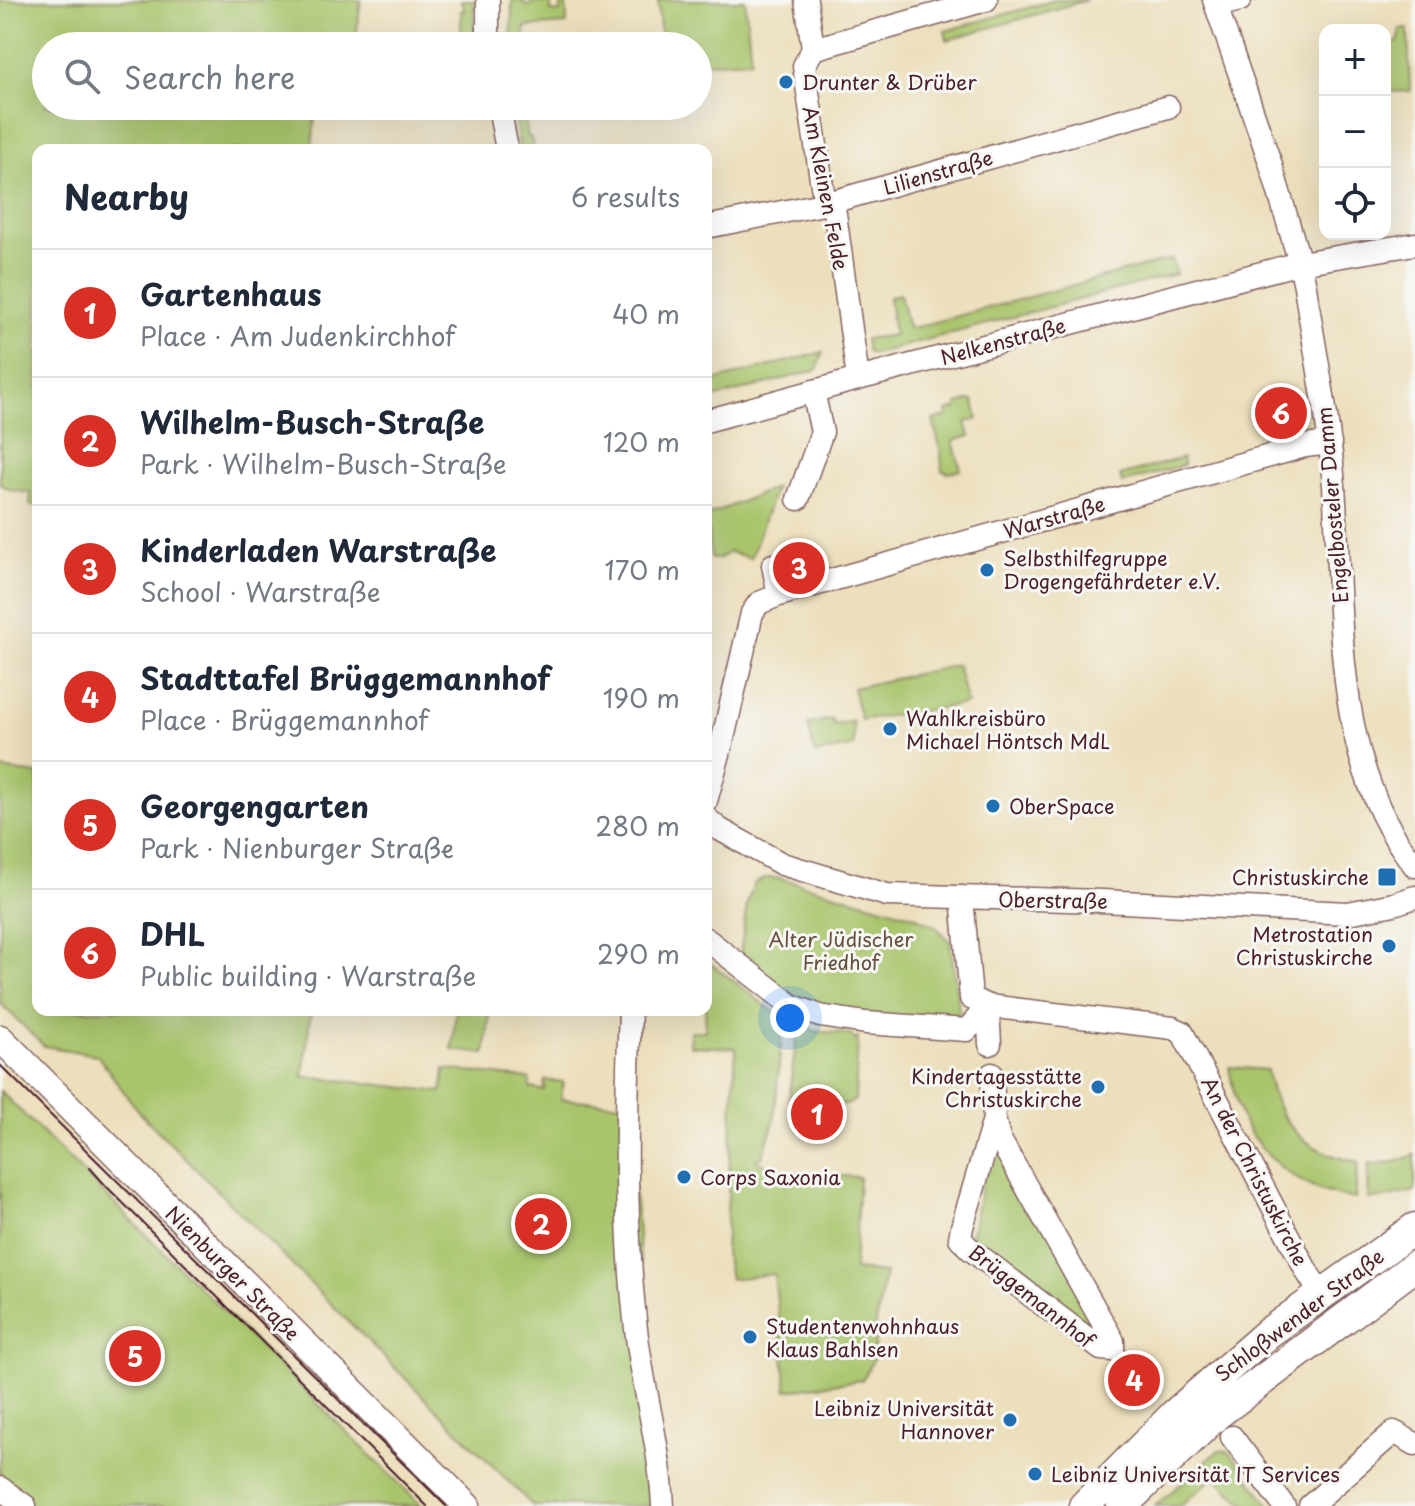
<!DOCTYPE html>
<html lang="en">
<head>
<meta charset="utf-8">
<style>
  :root { --surface:#fff; --page:#f2f2f3; --text:#1f2937; --muted:#747a83; --line:#e0e1e3; --accent:#d93025 }
  body { margin:0; font-family:"Playpen Sans",sans-serif; background:var(--page); color:var(--text) }
  .controls { position:absolute; right:24px; top:24px; display:grid; overflow:hidden; border-radius:16px; box-shadow:0 8px 32px #0002 }
  .controls button { width:72px; height:72px; display:grid; place-items:center; padding:0; border:0; border-bottom:2px solid var(--line); background:var(--surface); color:var(--text); font:40px sans-serif }
  .you { position:absolute; left:790px; top:1018px; width:28px; height:28px; margin:-20px; border:6px solid #fff; border-radius:50%; background:#1a73e8; box-shadow:0 0 0 12px #1a73e833 }
  .badge { display:grid; place-items:center; width:52px; height:52px; border-radius:50%; background:var(--accent); color:#fff; font-size:26px; font-weight:700 }
  .pin { position:absolute; translate:-50% -50%; border:4px solid #fff; box-shadow:0 2px 8px #0006 }
  .list { margin:0; padding:0; list-style:none }
  h2 { display:flex; justify-content:space-between; align-items:center; height:104px; margin:0; padding:0 32px; font-size:34px }
  h2 small { font-size:26px; font-weight:400; color:var(--muted) }
  .list li { display:grid; grid-template-columns:52px 1fr auto; gap:24px; align-items:center; box-sizing:border-box; height:128px; padding:0 32px; border-top:2px solid var(--line) }
  .list b { display:block; font-size:30px; white-space:nowrap }
  .list p { margin:0; font-size:26px; white-space:nowrap; color:var(--muted) }
  .list em { font-size:26px; font-style:normal; color:var(--muted) }
  .icon { flex:none; width:44px; height:44px; fill:none; stroke:currentColor; stroke-width:2; stroke-linecap:round; stroke-linejoin:round }
  .map { position:relative; flex:none; width:1415px; height:1506px; overflow:hidden }
  .search { position:absolute; background:var(--surface); box-shadow:0 8px 32px #0002; left:32px; top:32px; width:680px; height:88px; display:flex; align-items:center; gap:20px; box-sizing:border-box; padding:0 28px; border-radius:44px; color:var(--muted); font-size:30px }
  .panel { position:absolute; background:var(--surface); box-shadow:0 8px 32px #0002; left:32px; top:144px; width:680px; height:872px; border-radius:16px }
  .map>svg:first-child { display:block }
  .green { fill:#a9c56c; stroke:#7a724c; stroke-width:2 }
  .lines { fill:none; stroke-linecap:round; stroke-linejoin:round }
  .minor-casing { stroke:#83625e; stroke-width:25 }
  .tertiary-casing { stroke:#83625e; stroke-width:29 }
  .secondary-casing { stroke:#83625e; stroke-width:33 }
  .minor { stroke:#fff; stroke-width:22 }
  .tertiary { stroke:#fff; stroke-width:26 }
  .secondary { stroke:#fff; stroke-width:30 }
  .tram { stroke:#4a1f2b; stroke-width:2 }
  .poi-dot { fill:#1f6fb2; stroke:#f6f6f2; stroke-width:3 }
  .labels { text-anchor:middle; dominant-baseline:central; stroke-width:6; stroke-linejoin:round; paint-order:stroke }
  .poi-label { font-size:20px; fill:#4a1f2b; stroke:#f6f6f2; text-anchor:start }
  .street-label { font-size:20px; fill:#4a1f2b; stroke:#f6f6f2 }
  .park-label { font-size:20px; fill:#66513e; stroke:#f6f6f2 }
</style>
</head>
<body>
<div class="map">
<svg width="1415" height="1506" viewBox="0 0 1415 1506">
  <rect width="100%" height="100%" fill="#f6f6f2"/>
  <filter id="ink" filterUnits="userSpaceOnUse"><feTurbulence type="fractalNoise" baseFrequency=".0125" numOctaves="2"/><feDisplacementMap in="SourceGraphic" scale="16" xChannelSelector="R" yChannelSelector="G"/><feConvolveMatrix kernelMatrix="1 2 1 2 8 2 1 2 1" color-interpolation-filters="sRGB"/></filter>
  <filter id="wash" filterUnits="userSpaceOnUse"><feTurbulence type="fractalNoise" baseFrequency=".006" numOctaves="4" result="noise"/><feDisplacementMap in="SourceGraphic" scale="32" xChannelSelector="R" yChannelSelector="G"/><feGaussianBlur stdDeviation="1.8" result="paint"/><feColorMatrix in="noise" values="0 0 0 0 0 0 0 0 0 0 0 0 0 0 0 0 0 1.4 0 .05"/><feComposite in="paint" operator="in"/></filter>
  <g filter="url(#wash)">
    <rect width="100%" height="100%" fill="#ecdfbc"/>
    <path class="green" d="M0,0H361L355,46H46V106H316L312,150H38V506L30,505L31,493L11,490L0,484Z
      M461,0H474V46H461L464,44L463,32L461,31V11H464L463,3H461Z
      M512,0H524L523,3L527,6L532,3H551V12H561V3H566L567,24L525,27V38H521V46H511Z
      M658,0H745L751,60L698,63V46H661Z
      M1055,0H1087L947,40L945,31Z
      M1401,29H1408L1410,91L1385,92V46L1398,42Z
      M512,106H526L528,120H525L528,137H531L534,150H520Z
      M1172,259L1176,274L873,354L867,352L865,339L894,335L889,297L900,294L908,328L916,327Z
      M823,352L817,370L706,400V383Z
      M971,400L974,402L978,419L966,422L970,436L953,441L961,470L947,473L946,471H942L941,452L933,420L947,416V411L957,408V404Z
      M1182,458L1184,465L1122,483L1120,476Z
      M775,488L751,558L729,552L719,559H711L706,516Z
      M957,665L967,704L861,720L853,688Z
      M832,719L834,725L853,721L854,746L815,754L808,724Z
      M0,769L38,774V1010H311L303,1076L442,1092L445,1069L530,1079V1088L544,1090L545,1080L563,1082L561,1099L626,1104L663,1506H533L138,1111L97,1055L44,1046L0,1003Z
      M765,878H779L915,916L935,926L950,941L960,1020C903,1017 842,1020 789,994C772,985 756,968 740,955L747,903L754,884Z
      M706,960L783,1019L774,1122L762,1158H757L756,1161L785,1173L859,1177L854,1270L885,1273L876,1323L874,1358L862,1380L787,1390L774,1274L730,1279L725,1252L736,1048L690,1046L691,1031H705Z
      M456,1010H490L485,1054L452,1050Z
      M803,1023L814,1031L850,1034L855,1040L858,1038L855,1100L847,1105L789,1099L798,1025Z
      M1229,1067L1267,1070C1275,1122 1306,1153 1358,1162L1355,1199C1340,1196 1325,1193 1312,1187C1283,1173 1254,1146 1241,1116C1235,1100 1232,1084 1229,1067Z
      M0,1091L422,1506H25L0,1488Z
      M994,1119L1113,1350L969,1248Z
      M1415,1155V1191L1384,1198L1368,1199L1369,1164L1395,1162Z
      M1219,1450L1227,1451L1232,1455L1270,1506H1247L1214,1477L1181,1506H1155Z"/>
  </g>
  <g filter="url(#ink)">
    <g class="lines">
      <g class="minor-casing">
        <path id="minor" d="M488,0V46
          M806,0L813,49L804,66L823,192L835,214L858,379
          M1214,0L1270,162L1300,263L1305,286C1315,353 1329,419 1334,486C1343,611 1331,763 1415,866
          M1217,6L1240,0
          M813,49L986,0
          M499,106L507,150
          M706,227L828,203L1168,107
          M706,421L858,379L1300,263L1415,244
          M798,499L822,432L813,391
          M779,595L1305,446L1330,443
          M706,801L722,743L752,613L759,603L779,595L773,565
          M706,818L719,829L782,864L887,895L1102,901L1348,913L1394,904L1415,897
          M962,897L971,998L988,1006L1173,1028L1182,1032L1307,1272L1321,1294
          M706,939L791,1005L820,1016L866,1023L967,1030L988,1006
          M988,1006L990,1044
          M630,1010C626,1114 624,1216 635,1320C641,1382 660,1443 663,1506
          M992,1074L994,1119L999,1138L1113,1341V1350L1101,1349L969,1248L960,1238L962,1227L994,1119
          M1232,1437L1284,1506
          M0,1488L25,1506
          M1310,1506L1394,1432L1415,1444"/>
      </g>
      <g class="tertiary-casing">
        <path id="tertiary" d="M0,1038L467,1506"/>
      </g>
      <g class="secondary-casing">
        <path id="secondary" d="M1084,1506L1175,1414L1268,1333L1415,1228
          M1122,1506L1217,1414L1415,1266"/>
      </g>
      <use href="#minor" class="minor"/>
      <use href="#tertiary" class="tertiary"/>
      <use href="#secondary" class="secondary"/>
      <path class="tram" d="M0,1065L446,1506
        M90,1168L107,1187L427,1506"/>
    </g>
  </g>
  <g class="poi-dot">
    <circle cx="786" cy="82" r="8"/>
    <circle cx="987" cy="570" r="8"/>
    <circle cx="890" cy="729" r="8"/>
    <circle cx="993" cy="806" r="8"/>
    <rect x="1377" y="867" width="20" height="20" rx="4"/>
    <circle cx="1389" cy="946" r="8"/>
    <circle cx="1098" cy="1087" r="8"/>
    <circle cx="684" cy="1177" r="8"/>
    <circle cx="750" cy="1337" r="8"/>
    <circle cx="1010" cy="1420" r="8"/>
    <circle cx="1035" cy="1474" r="8"/>
  </g>
  <g class="labels">
    <g class="poi-label">
      <text x="802" y="82">Drunter &amp; Drüber</text>
      <text x="1003" y="558">Selbsthilfegruppe<tspan x="1003" dy="23">Drogengefährdeter e.V.</tspan></text>
      <text x="906" y="718">Wahlkreisbüro<tspan x="906" dy="23">Michael Höntsch MdL</tspan></text>
      <text x="1009" y="806">OberSpace</text>
      <text x="1369" y="877" text-anchor="end">Christuskirche</text>
      <text x="1373" y="934" text-anchor="end">Metrostation<tspan x="1373" dy="23">Christuskirche</tspan></text>
      <text x="1082" y="1076" text-anchor="end">Kindertagesstätte<tspan x="1082" dy="23">Christuskirche</tspan></text>
      <text x="700" y="1177">Corps Saxonia</text>
      <text x="766" y="1326">Studentenwohnhaus<tspan x="766" dy="23">Klaus Bahlsen</tspan></text>
      <text x="994" y="1408" text-anchor="end">Leibniz Universität<tspan x="994" dy="23">Hannover</tspan></text>
      <text x="1051" y="1474">Leibniz Universität IT Services</text>
    </g>
    <g class="street-label">
      <text transform="translate(938 172) rotate(-16)">Lilienstraße</text>
      <text transform="translate(826 188) rotate(79)">Am Kleinen Felde</text>
      <text transform="translate(1003 341) rotate(-15)">Nelkenstraße</text>
      <text transform="translate(1332 505) rotate(-95)">Engelbosteler Damm</text>
      <text transform="translate(1054 517) rotate(-16)">Warstraße</text>
      <text transform="translate(1053 900) rotate(1)">Oberstraße</text>
      <text transform="translate(1255 1171) rotate(63)">An der Christuskirche</text>
      <text transform="translate(233 1273) rotate(45)">Nienburger Straße</text>
      <text transform="translate(1032 1296) rotate(38)">Brüggemannhof</text>
      <text transform="translate(1299 1315) rotate(-37)">Schloßwender Straße</text>
    </g>
    <g class="park-label">
      <text x="841" y="939">Alter Jüdischer<tspan x="841" dy="23">Friedhof</tspan></text>
    </g>
  </g>
</svg>
<div class="controls">
<button>+</button>
<button>−</button>
<button><svg class="icon" aria-label="locate" viewBox="0 0 24 24"><circle cx="12" cy="12" r="6"/><path d="M12 2v4M12 18v4M2 12h4M18 12h4"/></svg></button>
</div>
<div class="you"></div>
<div class="pin badge" style="left:817px;top:1114px">1</div>
<div class="pin badge" style="left:541px;top:1224px">2</div>
<div class="pin badge" style="left:799px;top:568px">3</div>
<div class="pin badge" style="left:1134px;top:1380px">4</div>
<div class="pin badge" style="left:135px;top:1356px">5</div>
<div class="pin badge" style="left:1281px;top:413px">6</div>
<div class="search"><svg class="icon" aria-label="search" viewBox="0 0 24 24"><circle cx="10" cy="10" r="6"/><path d="M15 15l6 6"/></svg>Search here</div>
<section class="panel">
<h2>Nearby<small>6 results</small></h2>
<ul class="list">
<li><span class="badge">1</span><div><b>Gartenhaus</b><p>Place · Am Judenkirchhof</p></div><em>40 m</em></li>
<li><span class="badge">2</span><div><b>Wilhelm-Busch-Straße</b><p>Park · Wilhelm-Busch-Straße</p></div><em>120 m</em></li>
<li><span class="badge">3</span><div><b>Kinderladen Warstraße</b><p>School · Warstraße</p></div><em>170 m</em></li>
<li><span class="badge">4</span><div><b>Stadttafel Brüggemannhof</b><p>Place · Brüggemannhof</p></div><em>190 m</em></li>
<li><span class="badge">5</span><div><b>Georgengarten</b><p>Park · Nienburger Straße</p></div><em>280 m</em></li>
<li><span class="badge">6</span><div><b>DHL</b><p>Public building · Warstraße</p></div><em>290 m</em></li>
</ul>
</section>
</div>
</body>
</html>
